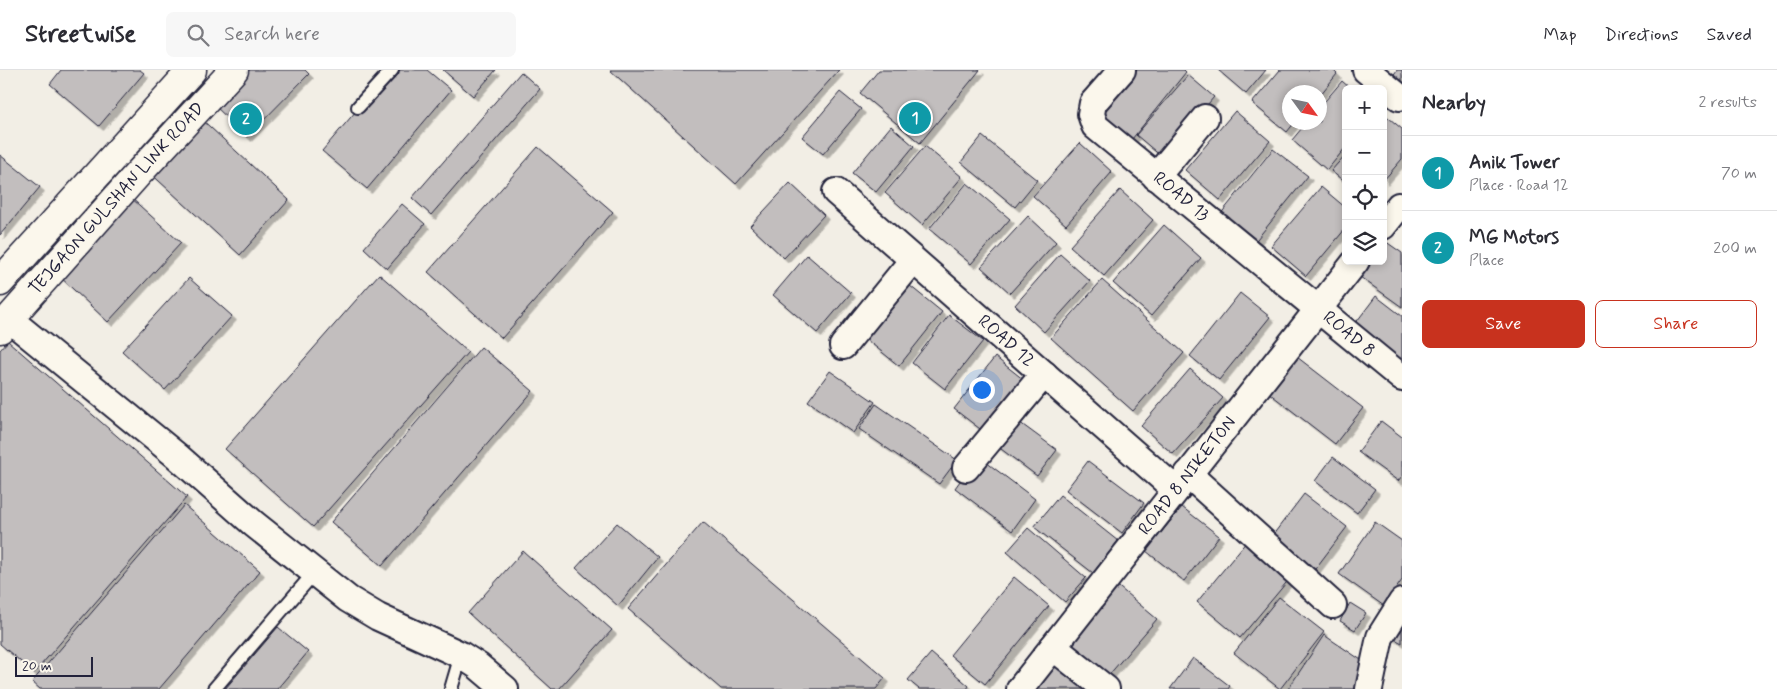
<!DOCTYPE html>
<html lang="en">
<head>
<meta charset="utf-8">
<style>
  :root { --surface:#fff; --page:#f7f7f7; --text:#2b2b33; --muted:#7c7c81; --line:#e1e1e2; --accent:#c8321e }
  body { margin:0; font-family:Mynerve,sans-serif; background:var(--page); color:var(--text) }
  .controls { position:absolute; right:15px; top:15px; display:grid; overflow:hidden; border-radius:8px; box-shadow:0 2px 8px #0003 }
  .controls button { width:45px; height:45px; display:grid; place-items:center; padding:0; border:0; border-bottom:1px solid var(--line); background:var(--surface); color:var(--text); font:25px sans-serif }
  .compass { position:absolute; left:1282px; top:15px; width:45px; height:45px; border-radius:50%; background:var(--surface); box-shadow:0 2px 8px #0003; rotate:123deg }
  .scale { position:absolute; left:15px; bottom:12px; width:78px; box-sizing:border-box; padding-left:5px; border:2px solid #22223b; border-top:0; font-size:14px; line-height:18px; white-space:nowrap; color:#22223b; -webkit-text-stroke:4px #fbf7ec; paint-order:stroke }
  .you { position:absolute; left:981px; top:319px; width:18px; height:18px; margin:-12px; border:4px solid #fff; border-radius:50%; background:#1a73e8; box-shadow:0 0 0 8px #1a73e833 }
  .badge { display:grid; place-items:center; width:32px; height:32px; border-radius:50%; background:var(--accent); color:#fff; font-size:16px; font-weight:700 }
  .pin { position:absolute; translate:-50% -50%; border:2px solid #fff; box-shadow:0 1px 5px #0006 }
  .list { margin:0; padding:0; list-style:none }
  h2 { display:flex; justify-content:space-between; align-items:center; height:65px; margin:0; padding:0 20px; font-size:21px }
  h2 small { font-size:16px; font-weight:400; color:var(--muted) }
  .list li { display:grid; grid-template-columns:32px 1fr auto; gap:15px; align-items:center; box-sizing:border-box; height:75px; padding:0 20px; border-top:1px solid var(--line) }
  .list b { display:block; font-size:19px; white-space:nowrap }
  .list p { margin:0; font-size:16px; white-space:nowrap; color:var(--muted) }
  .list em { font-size:16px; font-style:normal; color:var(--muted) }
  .actions { display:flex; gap:10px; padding:15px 20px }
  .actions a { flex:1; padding:11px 0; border:1px solid var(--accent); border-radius:8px; text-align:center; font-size:18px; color:var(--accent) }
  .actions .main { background:var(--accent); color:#fff }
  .icon { flex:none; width:28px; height:28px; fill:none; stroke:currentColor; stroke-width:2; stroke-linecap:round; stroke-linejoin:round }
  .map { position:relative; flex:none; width:1402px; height:619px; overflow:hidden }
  header { display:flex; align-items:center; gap:30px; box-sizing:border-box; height:70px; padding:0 25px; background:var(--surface); border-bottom:1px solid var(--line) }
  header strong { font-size:24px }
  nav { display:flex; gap:28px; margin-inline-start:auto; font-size:18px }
  .search { width:350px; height:45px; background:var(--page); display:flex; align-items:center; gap:12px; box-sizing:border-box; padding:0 18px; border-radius:8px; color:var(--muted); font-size:19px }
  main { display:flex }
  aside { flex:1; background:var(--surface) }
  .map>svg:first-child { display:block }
  .building { fill:#c2bebe; stroke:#22223b; filter:url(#shadow) }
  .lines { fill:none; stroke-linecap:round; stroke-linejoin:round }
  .service-casing { stroke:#22223b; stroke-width:16 }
  .minor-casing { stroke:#22223b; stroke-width:30 }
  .secondary-casing { stroke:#22223b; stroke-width:31 }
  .service { stroke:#fbf7ec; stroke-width:12 }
  .minor { stroke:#fbf7ec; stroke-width:26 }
  .secondary { stroke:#fbf7ec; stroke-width:28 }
  .labels { text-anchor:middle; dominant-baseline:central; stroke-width:4; stroke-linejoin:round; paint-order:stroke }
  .street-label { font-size:18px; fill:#22223b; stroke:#fbf7ec }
</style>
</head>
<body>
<header>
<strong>Streetwise</strong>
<div class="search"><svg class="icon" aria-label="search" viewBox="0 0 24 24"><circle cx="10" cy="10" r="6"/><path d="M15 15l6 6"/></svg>Search here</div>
<nav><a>Map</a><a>Directions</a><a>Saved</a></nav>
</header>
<main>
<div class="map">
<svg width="1402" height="619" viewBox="0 0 1402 619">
  <defs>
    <filter id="shadow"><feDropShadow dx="4.5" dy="4.5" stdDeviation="0" flood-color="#0004"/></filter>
  </defs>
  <rect width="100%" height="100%" fill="#f2eee5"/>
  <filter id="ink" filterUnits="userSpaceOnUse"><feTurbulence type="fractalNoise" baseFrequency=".02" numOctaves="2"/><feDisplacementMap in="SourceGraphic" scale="10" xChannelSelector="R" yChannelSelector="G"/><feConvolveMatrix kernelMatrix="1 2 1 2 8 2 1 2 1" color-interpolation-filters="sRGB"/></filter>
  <g filter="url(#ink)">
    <path class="building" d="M61,0H140L144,3L99,56L50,14Z
      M240,0H305L309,4L247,67L210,31Z
      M391,0H427L451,20L367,119L322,81Z
      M443,0H496L473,26Z
      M610,0H839L736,114Z
      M879,0H980L920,73L860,23Z
      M1128,0H1184L1186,2L1132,69L1096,40Z
      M1218,0H1266L1246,24Z
      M1280,0H1333L1337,4L1320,25V22H1290V52H1295L1287,62L1252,33Z
      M1397,0H1402V14L1392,7Z
      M521,2L540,19L431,145L412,128Z
      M1188,5L1214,27L1162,87L1136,65Z
      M1342,11L1351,19H1346V77L1327,100L1292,70L1307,52H1320V37Z
      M840,22L861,39L823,84L802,67Z
      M1235,41L1270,71L1220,130L1185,100Z
      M1383,43L1402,59V89L1383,111Z
      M197,45L289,130L240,185L147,100Z
      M891,56L914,76L876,122L852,103Z
      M982,66L1037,110L1015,137L961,92Z
      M1080,73L1112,102L1066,155L1033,126Z
      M925,76L962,107L922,155L885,123Z
      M538,77L613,142L502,268L428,202Z
      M1273,79L1308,106L1253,174L1219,146Z
      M1346,84V113L1331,101Z
      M0,85L40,117L0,165Z
      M790,113L824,145L784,188L750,156Z
      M967,113L1010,149L971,194L929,159Z
      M1321,117L1346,138V158L1306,206L1271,176Z
      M1120,120L1153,150L1104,206L1070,176Z
      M129,126L181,173L108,252L57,204Z
      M402,134L425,154L387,199L364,178Z
      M1028,146L1056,172L1010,223L981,197Z
      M1164,155L1201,188L1151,246L1113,213Z
      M1385,171L1402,183V237L1360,207L1371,191H1383V174Z
      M1060,184L1090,211L1044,262L1015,235Z
      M807,185L851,223L817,263L773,225Z
      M379,204L468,282L313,457L225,379Z
      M189,208L232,246L165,320L122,281Z
      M1102,210L1184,283L1133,341L1051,268Z
      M904,211L942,242L899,296L861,265Z
      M1240,223L1270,247L1219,310L1190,286Z
      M1376,226L1402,246V298L1351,259Z
      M949,245L983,271L945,319L912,293Z
      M8,271L187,427L34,603L0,574V280Z
      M481,277L533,321L382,496L331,452Z
      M995,287L1024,310L984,362L954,339Z
      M1297,287L1363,338L1335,374L1269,323Z
      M1190,299L1223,328L1173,384L1141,356Z
      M830,301L875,332L853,363L808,331Z
      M876,334L957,390L939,414L859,359Z
      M1008,344L1057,380L1037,406L989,370Z
      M1381,351L1402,367V406L1398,411L1358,382Z
      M978,386L1035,429L1012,461L955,418Z
      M1333,387L1375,419L1357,443L1315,411Z
      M1088,391L1144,433L1122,463L1066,420Z
      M1304,424L1347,457L1309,507L1266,474Z
      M1060,425L1118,471L1093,503L1034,457Z
      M184,435L260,501L159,619H40L32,612Z
      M1182,437L1219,466L1184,511L1146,481Z
      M703,452L885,608L876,619H721L628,539Z
      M1375,452L1402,471V510L1384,536L1339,504Z
      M617,453L658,487L618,536L576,498Z
      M1028,458L1086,508L1065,532L1007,482Z
      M1247,471L1291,507L1240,568L1197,532Z
      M523,481L612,560L559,619H552L468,543Z
      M1014,507L1049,536L985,614L950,585Z
      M1114,513L1157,549L1108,606L1066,570Z
      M1279,527L1324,562L1280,619L1234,583Z
      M1350,533L1366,543L1355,560L1340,551Z
      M1402,545V573L1391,567Z
      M278,557L308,582L277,619H225Z
      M1324,565L1370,596L1355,619H1288Z
      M931,583L969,616L967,619H919L908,610Z
      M1193,588L1230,616L1228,619H1170Z
      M1052,589L1094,619H1030Z"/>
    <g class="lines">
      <g class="service-casing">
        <path id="service" d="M358,37L392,0
          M214,619L314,503
          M451,619L461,585"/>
      </g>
      <g class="minor-casing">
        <g id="minor">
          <path id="s1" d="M1122,0L1093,33L1091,44L1095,56L1402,308"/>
          <path d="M1366,0L1399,27"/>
          <path d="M1156,107L1205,48"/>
          <path id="s2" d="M836,122L1176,420"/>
          <path d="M1383,156L1399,136"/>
          <path d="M9,249L177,386L254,454L348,529L378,547L461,585L478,596L505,619"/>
          <path d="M843,276L913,190"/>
          <path d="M966,398L1044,304"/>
          <path d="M1188,404L1333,535"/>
          <path d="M1053,577L1106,619"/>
          <path id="s3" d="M1020,619L1356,191"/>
          <path d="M1369,619L1380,567L1402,532"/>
        </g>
      </g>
      <g class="secondary-casing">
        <g id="secondary">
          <path d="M0,212L192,0"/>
          <path id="s4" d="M0,259L136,106L234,0"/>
        </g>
      </g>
      <use href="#service" class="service"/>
      <use href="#minor" class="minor"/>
      <use href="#secondary" class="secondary"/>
    </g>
  </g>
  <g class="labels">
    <g class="street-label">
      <text stroke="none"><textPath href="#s1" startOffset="179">ROAD 13</textPath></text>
      <text stroke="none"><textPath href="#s4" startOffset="175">TEJGAON GULSHAN LINK ROAD</textPath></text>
      <text stroke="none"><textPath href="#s1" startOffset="396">ROAD 8</textPath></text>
      <text stroke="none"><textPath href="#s2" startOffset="226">ROAD 12</textPath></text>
      <text stroke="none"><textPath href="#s3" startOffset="271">ROAD 8 NIKETON</textPath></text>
    </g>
  </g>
</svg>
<div class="controls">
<button>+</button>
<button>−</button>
<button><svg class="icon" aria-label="locate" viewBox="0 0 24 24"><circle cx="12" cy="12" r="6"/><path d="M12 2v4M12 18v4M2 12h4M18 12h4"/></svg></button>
<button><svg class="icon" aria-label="layers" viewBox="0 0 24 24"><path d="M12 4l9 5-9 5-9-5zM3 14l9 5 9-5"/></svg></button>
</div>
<svg class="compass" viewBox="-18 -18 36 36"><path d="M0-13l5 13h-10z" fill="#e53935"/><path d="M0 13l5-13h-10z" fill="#7c7c81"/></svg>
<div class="scale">20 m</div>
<div class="you"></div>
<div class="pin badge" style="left:915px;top:48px;background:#0f9aa8">1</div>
<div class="pin badge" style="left:246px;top:49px;background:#0f9aa8">2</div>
</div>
<aside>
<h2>Nearby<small>2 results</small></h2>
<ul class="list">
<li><span class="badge" style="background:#0f9aa8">1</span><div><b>Anik Tower</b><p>Place · Road 12</p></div><em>70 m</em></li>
<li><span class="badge" style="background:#0f9aa8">2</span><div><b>MG Motors</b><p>Place</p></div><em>200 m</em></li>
</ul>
<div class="actions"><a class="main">Save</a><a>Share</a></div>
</aside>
</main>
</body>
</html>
